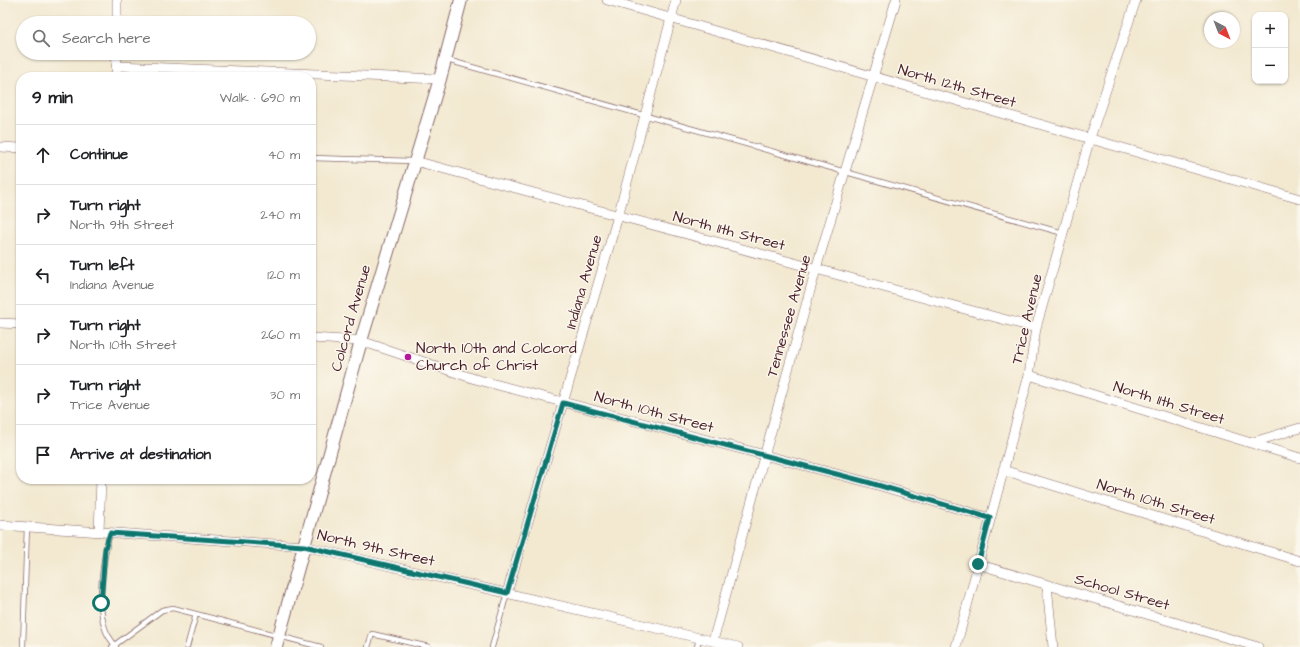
<!DOCTYPE html>
<html lang="en">
<head>
<meta charset="utf-8">
<style>
  :root { --surface:#fff; --page:#f6f6f6; --text:#202124; --muted:#757577; --line:#e0e0e0 }
  body { margin:0; font-family:"Architects Daughter",sans-serif; background:var(--page); color:var(--text) }
  .controls { position:absolute; right:12px; top:12px; display:grid; overflow:hidden; border-radius:8px; box-shadow:0 1px 3px #0004 }
  .controls button { width:36px; height:36px; display:grid; place-items:center; padding:0; border:0; border-bottom:1px solid var(--line); background:var(--surface); color:var(--text); font:20px sans-serif }
  .compass { position:absolute; left:1204px; top:12px; width:36px; height:36px; border-radius:50%; background:var(--surface); box-shadow:0 1px 3px #0004; rotate:138deg }
  .stop { position:absolute; width:12px; height:12px; margin:-9px; border:3px solid #0f766e; border-radius:50%; background:#fff }
  .stop.end { background:#0f766e; border-color:#fff; box-shadow:0 1px 4px #0008 }
  .list { margin:0; padding:0; list-style:none }
  h2 { display:flex; justify-content:space-between; align-items:center; height:52px; margin:0; padding:0 16px; font-size:17px }
  h2 small { font-size:13px; font-weight:400; color:var(--muted) }
  .list li { display:grid; grid-template-columns:26px 1fr auto; gap:12px; align-items:center; box-sizing:border-box; height:60px; padding:0 16px; border-top:1px solid var(--line) }
  .list b { display:block; font-size:15px; white-space:nowrap }
  .list p { margin:0; font-size:13px; white-space:nowrap; color:var(--muted) }
  .list em { font-size:13px; font-style:normal; color:var(--muted) }
  .icon { flex:none; width:22px; height:22px; fill:none; stroke:currentColor; stroke-width:2; stroke-linecap:round; stroke-linejoin:round }
  .map { position:relative; flex:none; width:1300px; height:647px; overflow:hidden }
  .search { position:absolute; background:var(--surface); box-shadow:0 1px 3px #0004; left:16px; top:16px; width:300px; height:44px; display:flex; align-items:center; gap:10px; box-sizing:border-box; padding:0 14px; border-radius:22px; color:var(--muted); font-size:15px }
  .panel { position:absolute; background:var(--surface); box-shadow:0 1px 3px #0004; left:16px; top:72px; width:300px; height:412px; border-radius:16px }
  .map>svg:first-child { display:block }
  .lines { fill:none; stroke-linecap:round; stroke-linejoin:round }
  .service-casing { stroke:#856665; stroke-width:6 }
  .minor-casing { stroke:#856665; stroke-width:10 }
  .tertiary-casing { stroke:#856665; stroke-width:14 }
  .service { stroke:#fff; stroke-width:4.5 }
  .minor { stroke:#fff; stroke-width:9 }
  .tertiary { stroke:#fff; stroke-width:12 }
  .route { stroke:#0f766e; stroke-width:5 }
  .poi-dot { fill:#b5179e; stroke:#fbf7ec; stroke-width:1.5 }
  .labels { text-anchor:middle; dominant-baseline:central; stroke-width:3; stroke-linejoin:round; paint-order:stroke }
  .street-label { font-size:15px; fill:#4a1f2b; stroke:#fbf7ec }
  .poi-label { font-size:15px; fill:#4a1f2b; stroke:#fbf7ec; text-anchor:start }
</style>
</head>
<body>
<div class="map">
<svg width="1300" height="647" viewBox="0 0 1300 647">
  <rect width="100%" height="100%" fill="#fbf7ec"/>
  <filter id="ink" filterUnits="userSpaceOnUse"><feTurbulence type="fractalNoise" baseFrequency=".025" numOctaves="2"/><feDisplacementMap in="SourceGraphic" scale="8" xChannelSelector="R" yChannelSelector="G"/><feConvolveMatrix kernelMatrix="1 2 1 2 8 2 1 2 1" color-interpolation-filters="sRGB"/></filter>
  <filter id="wash" filterUnits="userSpaceOnUse"><feTurbulence type="fractalNoise" baseFrequency=".012" numOctaves="4" result="noise"/><feDisplacementMap in="SourceGraphic" scale="16" xChannelSelector="R" yChannelSelector="G"/><feGaussianBlur stdDeviation="0.9" result="paint"/><feColorMatrix in="noise" values="0 0 0 0 0 0 0 0 0 0 0 0 0 0 0 0 0 1.4 0 .05"/><feComposite in="paint" operator="in"/></filter>
  <g filter="url(#wash)">
    <rect width="100%" height="100%" fill="#f3e9d1"/>
  </g>
  <g filter="url(#ink)">
    <g class="lines">
      <g class="service-casing">
        <path id="service" d="M447,60L1063,233
          M311,158L413,161
          M110,533C103,557 96,609 106,631C108,637 113,642 116,647
          M23,647L27,526
          M112,647L162,610L173,608L321,647
          M187,647L196,614
          M368,647L372,634L429,647
          M492,647L507,593
          M697,647L699,638"/>
      </g>
      <g class="minor-casing">
        <path id="minor" d="M607,0L1300,199
          M117,23V0
          M117,66L440,79
          M116,77L117,53
          M0,147L21,148
          M415,161L1036,328
          M0,323L21,324
          M311,338L361,341L475,379L867,482L990,518
          M1029,375L1300,458
          M1250,443L1300,428
          M1003,470L1300,561
          M0,525L304,546L738,647
          M99,532L101,479
          M977,564L1258,647
          M1047,585L1053,647
          M507,593L618,216L676,0
          M713,641L816,269L896,0
          M956,647L1029,375L1036,328L1090,138L1136,0"/>
      </g>
      <g class="tertiary-casing">
        <path id="tertiary" d="M276,647L361,341L440,79L461,0"/>
      </g>
      <use href="#service" class="service"/>
      <use href="#minor" class="minor"/>
      <use href="#tertiary" class="tertiary"/>
    </g>
  </g>
  <g class="lines" filter="url(#ink)">
    <path class="route" d="M101,603L105,549L110,533L304,546L507,593L563,403L867,482L990,518L978,564"/>
  </g>
  <circle class="poi-dot" cx="408" cy="357" r="4"/>
  <g class="labels">
    <g class="street-label">
      <text transform="translate(957 86) rotate(16)">North 12th Street</text>
      <text transform="translate(729 231) rotate(15)">North 11th Street</text>
      <text transform="translate(584 282) rotate(-74)">Indiana Avenue</text>
      <text transform="translate(789 316) rotate(-74)">Tennessee Avenue</text>
      <text transform="translate(351 318) rotate(-74)">Colcord Avenue</text>
      <text transform="translate(1027 319) rotate(-77)">Trice Avenue</text>
      <text transform="translate(1169 403) rotate(17)">North 11th Street</text>
      <text transform="translate(654 412) rotate(15)">North 10th Street</text>
      <text transform="translate(1156 502) rotate(17)">North 10th Street</text>
      <text transform="translate(376 548) rotate(13)">North 9th Street</text>
      <text transform="translate(1122 592) rotate(16)">School Street</text>
    </g>
    <g class="poi-label">
      <text x="416" y="348">North 10th and Colcord<tspan x="416" dy="17">Church of Christ</tspan></text>
    </g>
  </g>
</svg>
<div class="controls">
<button>+</button>
<button>−</button>
</div>
<svg class="compass" viewBox="-18 -18 36 36"><path d="M0-13l5 13h-10z" fill="#e53935"/><path d="M0 13l5-13h-10z" fill="#757577"/></svg>
<div class="stop" style="left:101px;top:603px"></div>
<div class="stop end" style="left:978px;top:564px"></div>
<div class="search"><svg class="icon" aria-label="search" viewBox="0 0 24 24"><circle cx="10" cy="10" r="6"/><path d="M15 15l6 6"/></svg>Search here</div>
<section class="panel">
<h2>9 min<small>Walk · 690 m</small></h2>
<ul class="list">
<li><svg class="icon" aria-label="ahead" viewBox="0 0 24 24"><path d="M12 20V5M6 11l6-6 6 6"/></svg><div><b>Continue</b></div><em>40 m</em></li>
<li><svg class="icon" aria-label="right" viewBox="0 0 24 24"><path d="M7 20v-9h11M14 6l5 5-5 5"/></svg><div><b>Turn right</b><p>North 9th Street</p></div><em>240 m</em></li>
<li><svg class="icon" aria-label="left" viewBox="0 0 24 24"><path d="M17 20v-9H6M10 6l-5 5 5 5"/></svg><div><b>Turn left</b><p>Indiana Avenue</p></div><em>120 m</em></li>
<li><svg class="icon" aria-label="right" viewBox="0 0 24 24"><path d="M7 20v-9h11M14 6l5 5-5 5"/></svg><div><b>Turn right</b><p>North 10th Street</p></div><em>260 m</em></li>
<li><svg class="icon" aria-label="right" viewBox="0 0 24 24"><path d="M7 20v-9h11M14 6l5 5-5 5"/></svg><div><b>Turn right</b><p>Trice Avenue</p></div><em>30 m</em></li>
<li><svg class="icon" aria-label="arrive" viewBox="0 0 24 24"><path d="M6 21V4h12l-3 4 3 4H6"/></svg><div><b>Arrive at destination</b></div></li>
</ul>
</section>
</div>
</body>
</html>
